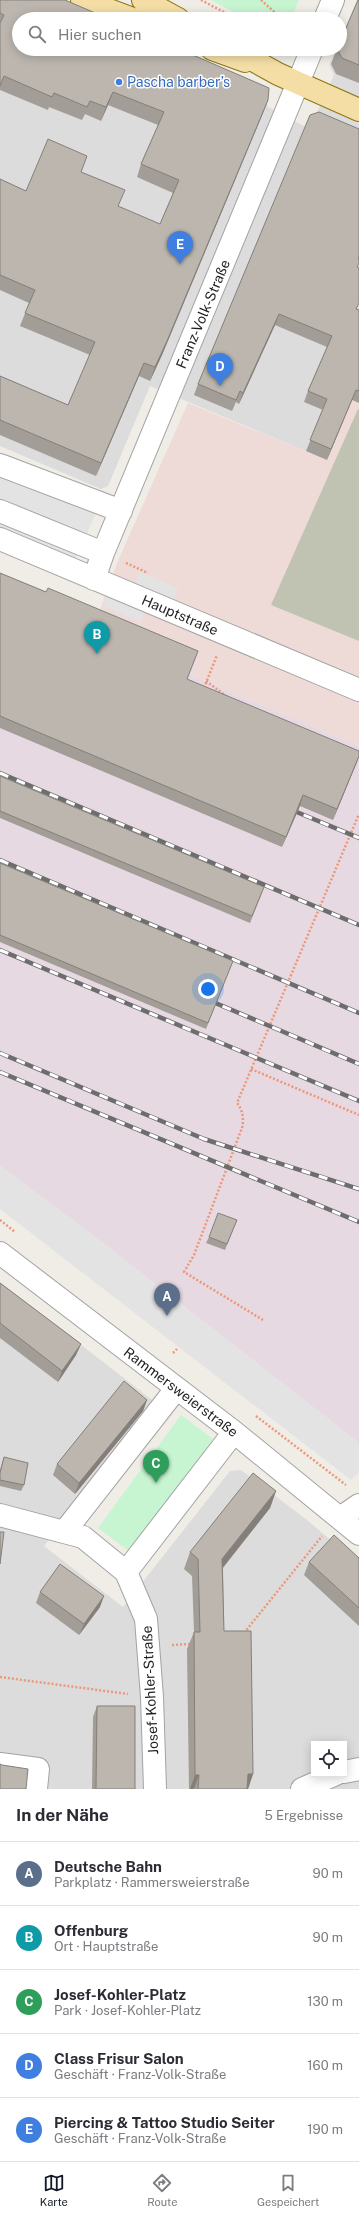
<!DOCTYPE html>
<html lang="de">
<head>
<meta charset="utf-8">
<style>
  :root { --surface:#fff; --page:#f7f7f7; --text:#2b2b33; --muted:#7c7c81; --line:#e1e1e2; --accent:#111827 }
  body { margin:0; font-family:"Public Sans",sans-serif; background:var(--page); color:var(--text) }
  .controls { position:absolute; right:12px; bottom:12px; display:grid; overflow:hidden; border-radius:0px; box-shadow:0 2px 10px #0003 }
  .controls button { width:36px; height:36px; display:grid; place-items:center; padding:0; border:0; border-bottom:1px solid var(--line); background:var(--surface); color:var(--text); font:20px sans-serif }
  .you { position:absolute; left:208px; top:989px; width:14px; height:14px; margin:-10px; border:3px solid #fff; border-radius:50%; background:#1a73e8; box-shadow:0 0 0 6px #1a73e833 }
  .badge { display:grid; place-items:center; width:26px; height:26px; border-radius:50%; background:var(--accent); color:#fff; font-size:13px; font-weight:700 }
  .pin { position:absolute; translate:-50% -33px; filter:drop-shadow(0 1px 2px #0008) }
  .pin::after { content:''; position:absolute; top:21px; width:14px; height:12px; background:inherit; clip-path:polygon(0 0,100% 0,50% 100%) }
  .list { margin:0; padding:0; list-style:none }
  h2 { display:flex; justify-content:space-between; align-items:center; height:52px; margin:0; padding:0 16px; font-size:17px }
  h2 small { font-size:13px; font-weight:400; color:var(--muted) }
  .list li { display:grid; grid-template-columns:26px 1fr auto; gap:12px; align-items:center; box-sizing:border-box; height:64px; padding:0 16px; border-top:1px solid var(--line) }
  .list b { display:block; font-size:15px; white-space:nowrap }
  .list p { margin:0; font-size:13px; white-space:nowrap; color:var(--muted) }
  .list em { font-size:13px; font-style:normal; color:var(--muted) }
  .icon { flex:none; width:22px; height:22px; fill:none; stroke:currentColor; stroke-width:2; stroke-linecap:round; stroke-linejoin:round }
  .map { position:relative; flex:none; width:359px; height:1789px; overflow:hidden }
  .search { position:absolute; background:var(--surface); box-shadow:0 2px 10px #0003; left:12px; right:12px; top:12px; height:44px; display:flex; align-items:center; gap:10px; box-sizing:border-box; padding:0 14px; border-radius:22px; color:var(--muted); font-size:15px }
  .sheet { height:372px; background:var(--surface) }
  nav { display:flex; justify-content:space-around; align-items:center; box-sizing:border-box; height:56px; border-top:1px solid var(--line); background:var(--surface); font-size:11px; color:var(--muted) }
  nav a { display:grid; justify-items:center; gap:2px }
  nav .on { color:var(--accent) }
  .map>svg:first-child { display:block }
  .residential { fill:#dddcdc; fill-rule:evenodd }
  .commercial { fill:#eedbd7 }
  .industrial { fill:#e7d9e2 }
  .construction { fill:#c0c3b2 }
  .park { fill:#c7f5d2 }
  .parking { fill:#e3e3e3 }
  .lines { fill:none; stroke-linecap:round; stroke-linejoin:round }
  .minor-casing { stroke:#a3a3a3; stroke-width:24 }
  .major-casing { stroke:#8c760e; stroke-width:24 }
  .path { stroke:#ed9779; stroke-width:2.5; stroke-dasharray:2 2; stroke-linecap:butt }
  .minor { stroke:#fff; stroke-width:22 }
  .major { stroke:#f4dea6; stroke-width:22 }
  .rail-casing { stroke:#6d6d6d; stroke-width:4.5 }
  .rail { stroke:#fff; stroke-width:3; stroke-dasharray:9; stroke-linecap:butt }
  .wall { fill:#a29d96 }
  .shaded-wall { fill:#847f7a }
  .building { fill:#bcb6af; stroke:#847f7a }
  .shop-dot { fill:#3f7fe0; stroke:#fff; stroke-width:1.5 }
  .labels { text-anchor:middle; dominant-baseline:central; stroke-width:3; stroke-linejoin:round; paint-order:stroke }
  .shop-label { font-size:14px; fill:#366cbe; stroke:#fff; text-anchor:start }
  .street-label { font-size:14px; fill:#1f1f1f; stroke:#fff }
</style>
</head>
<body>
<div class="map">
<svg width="359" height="1789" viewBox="0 0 359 1789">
  <rect width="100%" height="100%" fill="#efede6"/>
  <path class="residential" d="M0,0L19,19V49L265,99L268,107L304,126L313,121L334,75L329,65L336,49H340V40L357,0H359V403L353,401L327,460L150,386L108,486L101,489L0,446Z
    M0,1282L156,1403L44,1546L123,1607L230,1471L241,1470L307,1520L359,1564V1789H0ZM314,1744H344V1774H314Z"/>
  <path class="commercial" d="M352,400L359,403V746L191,675L197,659L97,618L117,563L188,403L327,460Z"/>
  <path class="industrial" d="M0,577L197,659L191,675L359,746V1443L94,1236L0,1166Z"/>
  <path class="construction" d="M358,409H359V641L271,605Z"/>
  <path class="park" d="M211,0H299L291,19H247Z
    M181,1415L213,1439L130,1552L98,1528Z"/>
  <path class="parking" d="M0,458L101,502L75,561L0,529Z
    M140,572L178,588L173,600L135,584Z
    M108,594L146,609L141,622L103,606Z
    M0,1166L94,1236L359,1443V1472L351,1480L0,1209Z"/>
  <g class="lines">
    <g class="minor-casing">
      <path id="minor" d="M325,19L333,0
        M0,465L121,511
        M0,511L103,553
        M0,539L359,690
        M94,579L103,553L312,49
        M0,1253L234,1432L359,1534
        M0,1515L83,1537L126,1572L146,1619L152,1697L155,1789
        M340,1518L359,1505
        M65,1531L176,1389
        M126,1572L234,1432
        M0,1764L38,1769L36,1789
        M344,1772L359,1769
        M302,1789L336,1774"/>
    </g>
    <g class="major-casing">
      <path id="major" d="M82,0L133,19
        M143,0L178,19
        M212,49L245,61
        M233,49L278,74L359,110"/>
    </g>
    <path class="path" d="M201,0L237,19
      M261,0L282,19
      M126,563L148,573
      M206,681L226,696
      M204,688L217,655
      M251,1069L359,1115
      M0,1220L15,1232
      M263,1320L184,1272L194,1255L242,1128C244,1120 243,1110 237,1103L359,814
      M173,1353L177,1349
      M256,1416L346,1485
      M244,1633L322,1536
      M172,1645L191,1644
      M0,1677L128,1694"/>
    <use href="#minor" class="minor"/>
    <use href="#major" class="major"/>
    <g class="rail-casing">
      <path id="rail" d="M0,773L359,925
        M287,808L359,838
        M0,860L359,1013
        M0,950L359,1101
        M206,999L359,1064
        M0,1053L204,1139L359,1189
        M0,1072L359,1222"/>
    </g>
    <use href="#rail" class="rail"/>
  </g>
  <path class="wall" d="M0,0L268,100L263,113L162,355L150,381L139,376L96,476L0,435V376L68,405L90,355L20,326L29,303L0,290V179L26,191L81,172L119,207L160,224L173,193L137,177L141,164L158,125L108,105L101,121L85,114L82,120L49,107L48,110L0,90Z
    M359,0V83L336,74L331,64L337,49Z
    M359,129V257L357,267V309L359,310V403L352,400L327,460L306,451L323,410L304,402L308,391L327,347L275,325L239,404L236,402L232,411L194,395L198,384Z
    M0,573L46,592L198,651L187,679L359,757L333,820L300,806L282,847L0,728Z
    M0,776L262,893L250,923L0,818Z
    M0,863L233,961L206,1029L0,942Z
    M237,1220L225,1250L206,1243L209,1237Z
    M0,1283L81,1344L76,1355L58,1382L0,1338Z
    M147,1400L143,1411L75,1494L53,1475L57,1464Z
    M4,1457L24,1485L21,1491L0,1486V1470Z
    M276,1491L270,1508L223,1568L224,1631L253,1774L248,1789H189L187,1649L194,1632L192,1576L184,1569L190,1552Z
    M359,1558V1626L304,1575L309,1562Z
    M40,1592L100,1607L79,1635L36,1603Z
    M97,1706L135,1789H92L93,1717Z"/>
  <path class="shaded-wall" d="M113,92L108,105L101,121L106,107Z
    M268,100L263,113L162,355L150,381L155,367Z
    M279,314L275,325L239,404L243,393Z
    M144,363L139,376L96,476L101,463Z
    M356,390L352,400L327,460L331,449Z
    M359,756L357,762L333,820L337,809Z
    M303,795L300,806L282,847L286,837Z
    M81,1344L76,1355L58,1382L62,1371Z
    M147,1400L143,1411L75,1494L79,1483Z
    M276,1491L270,1508L216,1576L222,1559Z
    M104,1596L100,1607L79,1635L84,1624Z
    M248,1774H253L248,1789H242Z
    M195,1775H199L194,1789H190Z"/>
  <path class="building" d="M0,0H65L109,19H19V49H179L269,88L268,100L167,341L155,367L144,363L101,463L0,420V376L68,405L95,342L25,313L35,290L0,275V179L26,191L48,139L87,156L81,172L125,190L118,206L160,224L179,180L141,164L164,112L113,92L106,107L90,101L87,107L54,93L52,97L4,76L0,86V23L4,15L0,13Z
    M358,0H359V65L342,58L337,49H340V42Z
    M319,112L359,129V256L358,259H359V263L357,267L359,268V303L356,309L359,310V391L356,390L331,449L310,440L327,399L308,391L332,336L279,314L243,393L240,391L236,400L198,384L310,115Z
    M0,573L46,592L48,588L198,651L187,679L359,751V756L337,809L303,795L286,837L0,716Z
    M0,776L264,887L252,916L0,811Z
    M0,863L233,961L208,1023L0,935Z
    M218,1213L237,1220L227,1244L209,1237Z
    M0,1283L81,1344L62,1371L0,1323Z
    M124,1381L147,1400L79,1483L57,1464Z
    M4,1457L28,1463L24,1485L0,1480V1473Z
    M253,1473L276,1491L222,1559L224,1631H251L253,1774H248L247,1789H198L199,1775H195L194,1632H200L198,1559L190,1552Z
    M0,1532H4L0,1564Z
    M334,1535L359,1558V1608L309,1562Z
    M60,1564L104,1596L84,1624L40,1592Z
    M97,1706H135V1789H96Z
    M0,1764L2,1765L28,1769L26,1789H0Z"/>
  <circle class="shop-dot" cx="119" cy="82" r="4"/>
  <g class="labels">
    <g class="shop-label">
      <text x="127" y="82">Pascha barber’s</text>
    </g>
    <g class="street-label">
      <text transform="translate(203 314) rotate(-67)">Franz-Volk-Straße</text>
      <text transform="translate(180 615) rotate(23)">Hauptstraße</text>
      <text transform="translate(181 1392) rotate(37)">Rammersweierstraße</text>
      <text transform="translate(150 1690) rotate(-93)">Josef-Kohler-Straße</text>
    </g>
  </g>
</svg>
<div class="controls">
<button><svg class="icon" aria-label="locate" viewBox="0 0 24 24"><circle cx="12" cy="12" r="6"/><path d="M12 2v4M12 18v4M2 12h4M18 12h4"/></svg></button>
</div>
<div class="you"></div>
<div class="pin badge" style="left:167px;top:1316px;background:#5c6f8a">A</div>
<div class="pin badge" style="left:97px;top:654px;background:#0f9aa8">B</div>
<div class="pin badge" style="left:156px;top:1483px;background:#2e9e5b">C</div>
<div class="pin badge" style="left:220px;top:386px;background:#3f7fe0">D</div>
<div class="pin badge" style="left:180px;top:264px;background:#3f7fe0">E</div>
<div class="search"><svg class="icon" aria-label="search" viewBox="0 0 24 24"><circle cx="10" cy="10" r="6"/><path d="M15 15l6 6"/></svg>Hier suchen</div>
</div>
<section class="sheet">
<h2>In der Nähe<small>5 Ergebnisse</small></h2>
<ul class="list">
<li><span class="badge" style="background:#5c6f8a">A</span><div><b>Deutsche Bahn</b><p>Parkplatz · Rammersweierstraße</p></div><em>90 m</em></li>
<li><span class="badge" style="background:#0f9aa8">B</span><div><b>Offenburg</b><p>Ort · Hauptstraße</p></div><em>90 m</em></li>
<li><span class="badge" style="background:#2e9e5b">C</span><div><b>Josef-Kohler-Platz</b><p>Park · Josef-Kohler-Platz</p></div><em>130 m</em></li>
<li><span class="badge" style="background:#3f7fe0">D</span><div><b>Class Frisur Salon</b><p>Geschäft · Franz-Volk-Straße</p></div><em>160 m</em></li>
<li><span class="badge" style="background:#3f7fe0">E</span><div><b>Piercing &amp; Tattoo Studio Seiter</b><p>Geschäft · Franz-Volk-Straße</p></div><em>190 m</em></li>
</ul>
</section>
<nav>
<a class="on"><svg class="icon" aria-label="map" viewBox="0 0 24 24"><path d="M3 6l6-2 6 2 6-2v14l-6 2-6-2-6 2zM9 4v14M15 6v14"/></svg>Karte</a>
<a><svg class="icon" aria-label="directions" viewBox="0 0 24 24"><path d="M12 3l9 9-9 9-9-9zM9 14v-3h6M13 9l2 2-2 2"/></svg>Route</a>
<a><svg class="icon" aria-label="saved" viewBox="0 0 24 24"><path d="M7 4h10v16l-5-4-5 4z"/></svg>Gespeichert</a>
</nav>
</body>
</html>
